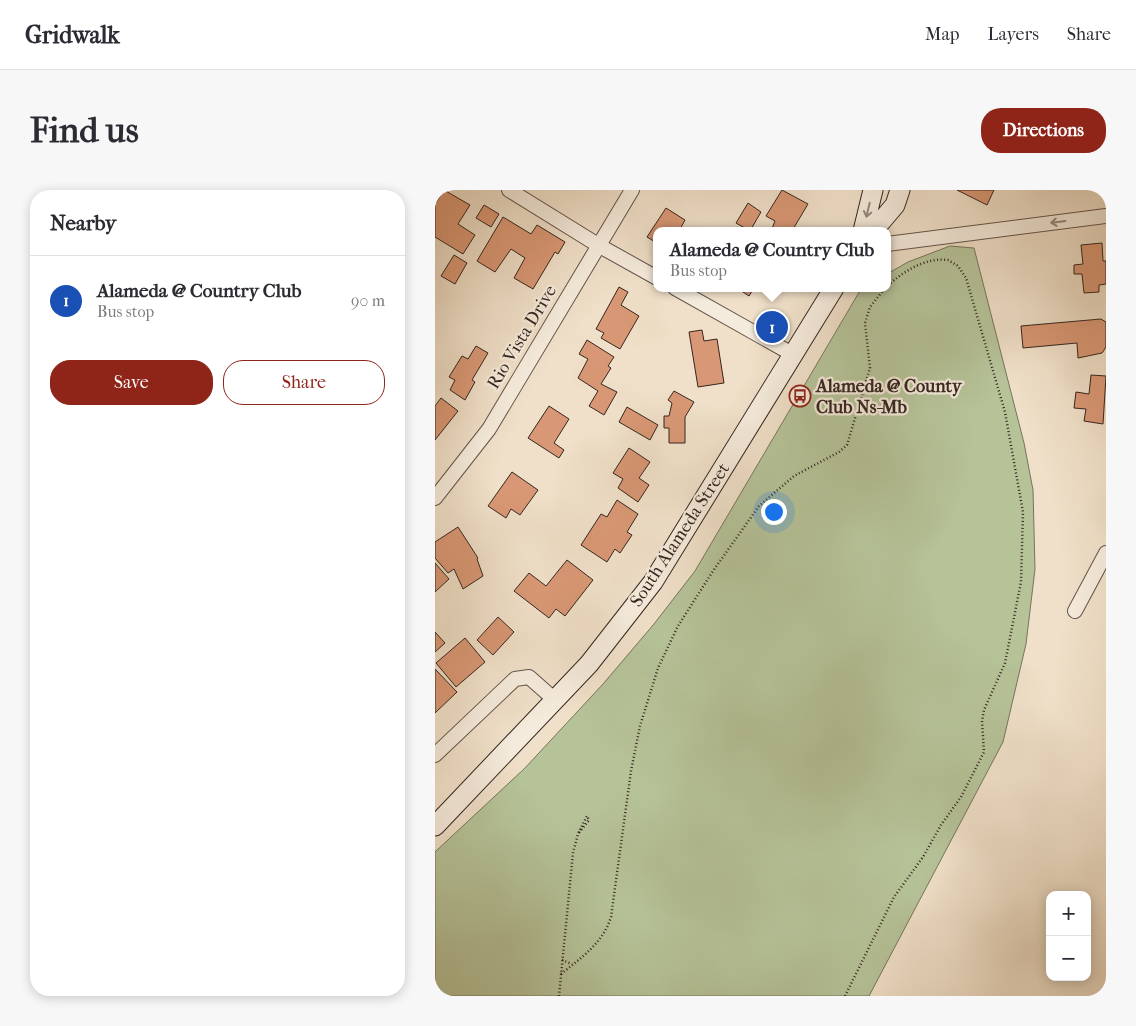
<!DOCTYPE html>
<html lang="en">
<head>
<meta charset="utf-8">
<style>
  :root { --surface:#fff; --page:#f7f7f7; --text:#2b2b33; --muted:#7c7c81; --line:#e1e1e2; --accent:#8f2418 }
  body { margin:0; font-family:"IM FELL French Canon",serif; background:var(--page); color:var(--text) }
  .controls { position:absolute; right:15px; bottom:15px; display:grid; overflow:hidden; border-radius:10px; box-shadow:0 2px 12px #0003 }
  .controls button { width:45px; height:45px; display:grid; place-items:center; padding:0; border:0; border-bottom:1px solid var(--line); background:var(--surface); color:var(--text); font:25px sans-serif }
  .you { position:absolute; left:338px; top:321px; width:18px; height:18px; margin:-12px; border:4px solid #fff; border-radius:50%; background:#1a73e8; box-shadow:0 0 0 8px #1a73e833 }
  .badge { display:grid; place-items:center; width:32px; height:32px; border-radius:50%; background:var(--accent); color:#fff; font-size:16px; font-weight:700 }
  .pin { position:absolute; translate:-50% -50%; border:2px solid #fff; box-shadow:0 1px 5px #0006 }
  .popup { position:absolute; left:218px; top:37px; width:238px; height:65px; box-sizing:border-box; display:grid; place-content:center; border-radius:10px; background:var(--surface); filter:drop-shadow(0 1px 4px #0005); font-size:16px; white-space:nowrap; color:var(--muted) }
  .popup b { font-size:19px; color:var(--text) }
  .popup::after { content:''; position:absolute; left:50%; top:100%; margin-left:-10px; border:10px solid transparent; border-top-color:var(--surface) }
  .list { margin:0; padding:0; list-style:none }
  h2 { display:flex; justify-content:space-between; align-items:center; height:65px; margin:0; padding:0 20px; font-size:21px }
  h2 small { font-size:16px; font-weight:400; color:var(--muted) }
  .list li { display:grid; grid-template-columns:32px 1fr auto; gap:15px; align-items:center; box-sizing:border-box; height:90px; padding:0 20px; border-top:1px solid var(--line) }
  .list b { display:block; font-size:19px; white-space:nowrap }
  .list p { margin:0; font-size:16px; white-space:nowrap; color:var(--muted) }
  .list em { font-size:16px; font-style:normal; color:var(--muted) }
  .actions { display:flex; gap:10px; padding:15px 20px }
  .actions a { flex:1; padding:11px 0; border:1px solid var(--accent); border-radius:20px; text-align:center; font-size:18px; color:var(--accent) }
  .actions .main { background:var(--accent); color:#fff }
  .map { position:relative; flex:none; width:671px; height:806px; overflow:hidden; border-radius:20px }
  header { display:flex; align-items:center; gap:30px; box-sizing:border-box; height:70px; padding:0 25px; background:var(--surface); border-bottom:1px solid var(--line) }
  header strong { font-size:24px }
  nav { display:flex; gap:28px; margin-inline-start:auto; font-size:18px }
  .intro { display:flex; align-items:center; justify-content:space-between; box-sizing:border-box; height:120px; padding:0 30px }
  h1 { margin:0; font-size:35px }
  .button { padding:12px 22px; border-radius:20px; background:var(--accent); color:#fff; font-size:18px; font-weight:700 }
  main { display:flex; gap:30px; padding:0 30px }
  aside { flex:1; background:var(--surface); border-radius:20px; box-shadow:0 2px 12px #0003 }
  .map>svg:first-child { display:block }
  .green { fill:#b6c399; stroke:#76745c }
  .building { fill:#d99875; stroke:#352620 }
  .lines { fill:none; stroke-linecap:round; stroke-linejoin:round }
  .minor-casing { stroke:#64544a; stroke-width:16 }
  .secondary-casing { stroke:#352620; stroke-width:21 }
  .path { stroke:#352620; stroke-width:2.5; stroke-dasharray:1 2.5; stroke-linecap:butt }
  .minor { stroke:#f5ebdc; stroke-width:14 }
  .secondary { stroke:#f5ebdc; stroke-width:19 }
  .oneway { stroke:#95887e }
  .labels { text-anchor:middle; dominant-baseline:central; stroke-width:4.5; stroke-linejoin:round; paint-order:stroke }
  .street-label { font-size:18px; fill:#352620; stroke:#f5ebdc }
  .poi-label { font-size:18px; font-weight:bold; fill:#352620; stroke:#f5ebdc; text-anchor:start }
</style>
</head>
<body>
<header>
<strong>Gridwalk</strong>
<nav><a>Map</a><a>Layers</a><a>Share</a></nav>
</header>
<div class="intro"><h1>Find us</h1><a class="button">Directions</a></div>
<main>
<aside>
<h2>Nearby<small></small></h2>
<ul class="list">
<li><span class="badge" style="background:#1a4fb4">1</span><div><b>Alameda @ Country Club</b><p>Bus stop</p></div><em>90 m</em></li>
</ul>
<div class="actions"><a class="main">Save</a><a>Share</a></div>
</aside>
<div class="map">
<svg width="671" height="806" viewBox="0 0 671 806">
  <rect width="100%" height="100%" fill="#f0e0c9"/>
  <filter id="stains"><feTurbulence type="fractalNoise" baseFrequency=".004" numOctaves="4"/><feColorMatrix values="0 0 0 0 .2 0 0 0 0 .09 0 0 0 0 .02 0 0 0 .5 -.17"/></filter>
  <radialGradient id="worn" r=".72"><stop offset=".6" stop-color="#630" stop-opacity="0"/><stop offset="1" stop-color="#630" stop-opacity=".3"/></radialGradient>
  <path class="green" d="M515,56L539,58L589,253L598,300L600,379L591,454L568,552L434,806H0V662L90,578L168,494L219,434L260,381L426,99L452,98V84L473,72Z"/>
  <path class="building" d="M9,0L35,15L23,34L40,45L28,64L0,47V14Z
    M347,0L373,14L357,41H336L340,31L331,26Z
    M522,0H559L552,15Z
    M313,13L326,22L315,41L301,33Z
    M49,15L64,24L56,37L41,28Z
    M231,18L250,30L244,41H222V53L212,47Z
    M68,27L96,44L102,35L130,52L123,64L120,62L98,99L79,88L90,68L76,59L60,82L42,71Z
    M667,53L668,71H671V94L664,95V102L649,103L647,84H639V75L648,74L646,55Z
    M19,65L32,73L20,94L6,86Z
    M184,97L193,102L186,115L204,126L185,159L166,148L169,143L161,139Z
    M302,98H319L314,106Z
    M666,129L671,132V157L667,163L643,168L642,153L588,158L586,136Z
    M267,140L269,151L282,149L289,193L263,197L254,142Z
    M152,150L179,167L173,176L176,178L166,194L182,202L169,225L154,216L163,201L143,188L153,169L144,164Z
    M41,156L53,163L37,190L40,192L30,210L15,200L20,190L14,187L27,166L33,169Z
    M656,185L671,186L668,234L649,231L651,219L639,218L641,202L654,204Z
    M239,201L259,212L250,227V253H234V238H229V226H234L237,213L233,210Z
    M6,208L23,221L0,250V216Z
    M114,216L134,229L119,253L129,260L124,268L93,248Z
    M192,217L223,235L215,250L184,232Z
    M194,258L215,272L204,288L214,295L203,312L183,298L188,289L178,283Z
    M77,282L103,300L85,325L76,319L71,328L53,316Z
    M182,310L203,324L192,342L197,345L185,363L180,359L172,372L146,355L166,324L172,327Z
    M23,337L43,368L42,369L48,386L28,399L19,379L13,383L0,368V352Z
    M132,370L158,390L130,426L121,419L114,428L79,401L94,383L111,396Z
    M0,373L14,389L0,402Z
    M63,427L79,442L58,465L42,450Z
    M0,442L10,453L0,462Z
    M30,448L50,472L21,497L1,473Z
    M0,479L22,502L0,523Z"/>
  <g class="lines">
    <g class="minor-casing">
      <path id="minor" d="M74,0L163,55L222,88
        M452,54L671,26
        M240,98L359,165
        M0,308L54,239L197,0
        M640,421L671,363
        M0,565L80,489L94,487L120,510"/>
    </g>
    <g class="secondary-casing">
      <path id="secondary" d="M428,41L438,0
        M438,41L460,15L465,0
        M0,636L154,474L218,392L399,98"/>
    </g>
    <path class="path" d="M127,770L137,774
      M126,784C146,768 168,753 176,727L196,581L205,536L223,478L243,436L278,381L324,316L359,286L404,262L412,255L435,178L430,133L435,117L450,98
      M124,806L138,663L143,644L152,626L154,630L143,644
      M410,806L459,707L488,667L506,635L526,607L549,562L547,531L549,520L570,473L586,392L588,322L570,222L531,88L523,76L513,70C490,67 468,82 452,96"/>
    <use href="#minor" class="minor"/>
    <use href="#secondary" class="secondary"/>
  </g>
  <defs><path id="oneway-shaft" d="M-6 0H5M1.5-3L5.5 0L1.5 3" fill="none" stroke-width="1.6" stroke-linecap="round" stroke-linejoin="round" transform="scale(1.25)"/></defs>
  <g class="oneway">
    <use href="#oneway-shaft" transform="translate(433 20) rotate(103)"/>
    <use href="#oneway-shaft" transform="translate(623 32) rotate(173)"/>
  </g>
  <defs>
    <g id="bus-ring" transform="scale(1.125)"><circle r="9.5" fill="#f5ebdc" stroke="#8f2418" stroke-width="1.5"/><path d="M-5-6H5V4H4V6H2V4H-2V6H-4V4H-5ZM-3.5-4V0h7V-4ZM-3.5 1.2v1.5H-2V1.2ZM2 1.2v1.5H3.5V1.2Z" fill="#8f2418"/></g>
  </defs>
  <g fill-rule="evenodd">
    <use href="#bus-ring" x="365" y="206"/>
  </g>
  <g class="labels">
    <g class="street-label">
      <text transform="translate(87 147) rotate(-59)">Rio Vista Drive</text>
      <text transform="translate(245 345) rotate(-57)">South Alameda Street</text>
    </g>
    <g class="poi-label">
      <text x="381" y="196">Alameda @ County<tspan x="381" dy="21">Club Ns-Mb</tspan></text>
    </g>
  </g>
  <rect width="100%" height="100%" filter="url(#stains)"/>
  <rect width="100%" height="100%" fill="url(#worn)"/>
</svg>
<div class="controls">
<button>+</button>
<button>−</button>
</div>
<div class="you"></div>
<div class="pin badge" style="left:337px;top:137px;background:#1a4fb4">1</div>
<div class="popup"><b>Alameda @ Country Club</b>Bus stop</div>
</div>
</main>
</body>
</html>
